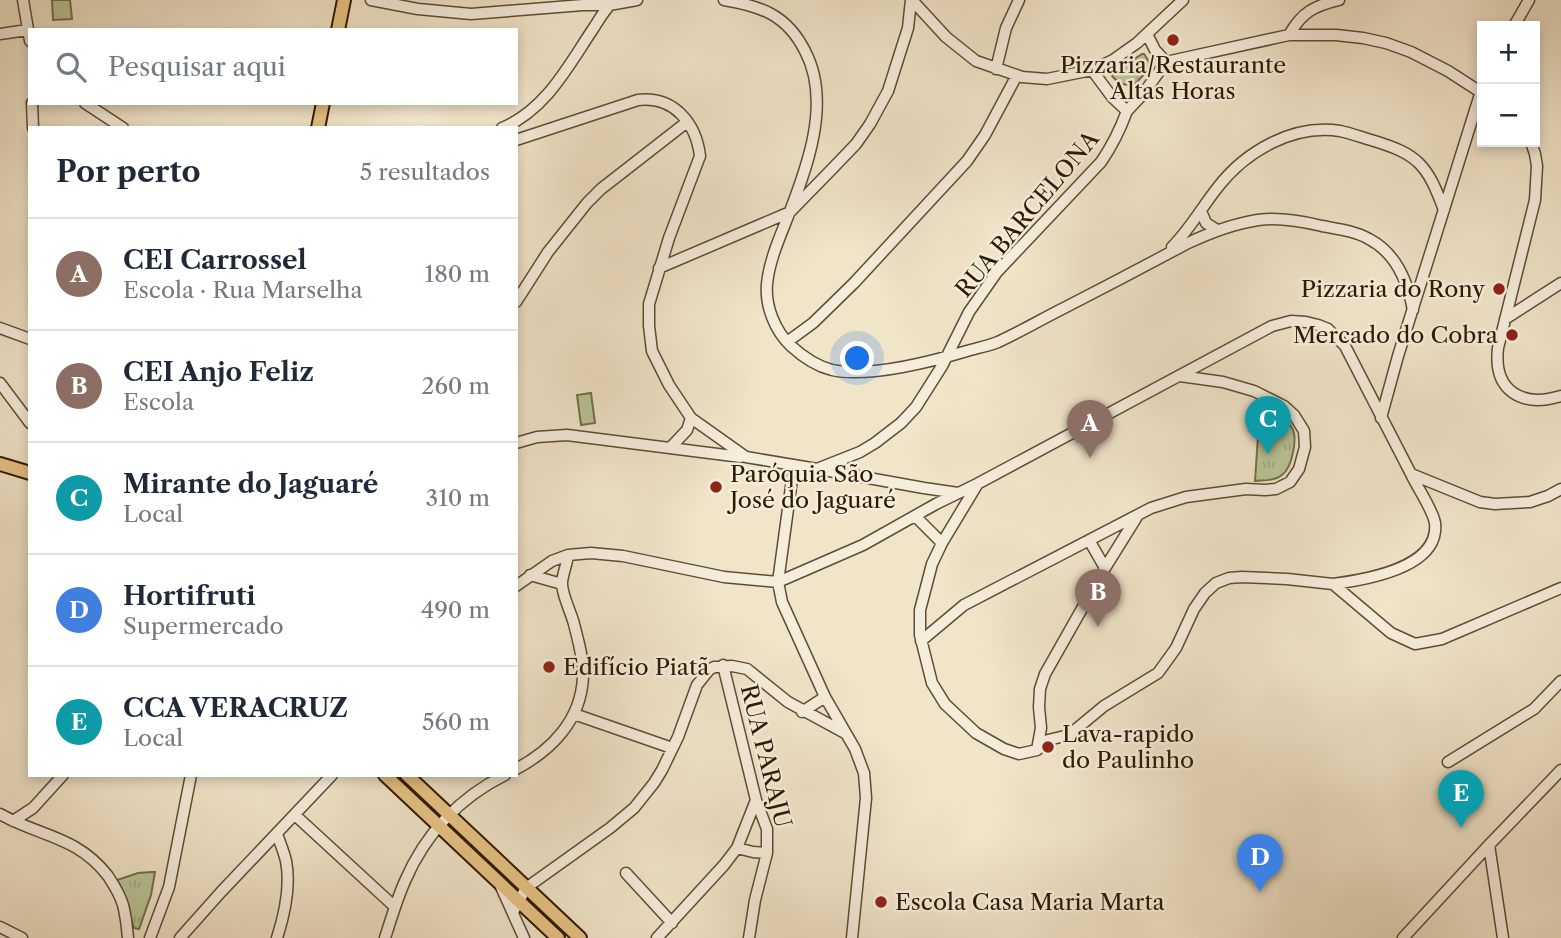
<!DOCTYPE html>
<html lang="pt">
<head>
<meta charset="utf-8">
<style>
  :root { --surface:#fff; --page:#f2f2f3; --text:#1f2937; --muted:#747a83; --line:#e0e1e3; --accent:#8f2418 }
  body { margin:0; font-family:"Libre Caslon Text",serif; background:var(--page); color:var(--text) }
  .controls { position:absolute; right:21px; top:21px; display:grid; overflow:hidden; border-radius:0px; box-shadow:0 4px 10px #0003 }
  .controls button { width:63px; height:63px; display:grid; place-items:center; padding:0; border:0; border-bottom:2px solid var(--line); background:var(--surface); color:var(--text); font:35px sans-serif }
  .you { position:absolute; left:858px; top:359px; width:24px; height:24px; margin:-18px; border:5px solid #fff; border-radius:50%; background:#1a73e8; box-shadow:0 0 0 10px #1a73e833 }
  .badge { display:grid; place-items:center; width:46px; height:46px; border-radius:50%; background:var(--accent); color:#fff; font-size:23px; font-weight:700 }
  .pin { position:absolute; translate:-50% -58px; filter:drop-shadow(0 2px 4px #0008) }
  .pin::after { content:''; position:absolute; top:37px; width:24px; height:21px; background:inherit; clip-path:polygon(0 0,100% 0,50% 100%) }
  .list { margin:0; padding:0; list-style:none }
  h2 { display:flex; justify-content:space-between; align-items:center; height:91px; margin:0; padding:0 28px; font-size:30px }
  h2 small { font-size:23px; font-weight:400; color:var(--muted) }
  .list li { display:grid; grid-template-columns:46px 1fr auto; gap:21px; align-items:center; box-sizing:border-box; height:112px; padding:0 28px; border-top:2px solid var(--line) }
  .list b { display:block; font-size:26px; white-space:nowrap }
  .list p { margin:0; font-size:23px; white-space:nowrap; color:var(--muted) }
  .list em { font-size:23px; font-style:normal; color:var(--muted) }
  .icon { flex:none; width:38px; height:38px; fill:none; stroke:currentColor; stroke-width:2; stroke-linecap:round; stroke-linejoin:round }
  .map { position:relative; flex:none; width:1561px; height:938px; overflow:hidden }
  .search { position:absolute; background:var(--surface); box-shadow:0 4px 10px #0003; left:28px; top:28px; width:490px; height:77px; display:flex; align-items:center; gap:18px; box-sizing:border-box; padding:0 24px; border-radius:0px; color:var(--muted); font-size:26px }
  .panel { position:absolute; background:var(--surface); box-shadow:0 4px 10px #0003; left:28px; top:126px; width:490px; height:651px; border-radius:0px }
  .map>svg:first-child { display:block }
  .green { fill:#b9c497; stroke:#736f4c; stroke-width:2 }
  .park { fill:url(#park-tufts); stroke:#736f4c; stroke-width:2 }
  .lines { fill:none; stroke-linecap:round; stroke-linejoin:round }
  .minor-casing { stroke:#5e4c33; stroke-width:13 }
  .major-casing { stroke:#2d1a01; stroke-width:16 }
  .minor { stroke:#f5eddc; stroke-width:10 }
  .major { stroke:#e8c284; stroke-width:12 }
  .poi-dot { fill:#8f2418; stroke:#f5eddc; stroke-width:2.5 }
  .labels { text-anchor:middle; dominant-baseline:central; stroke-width:5; stroke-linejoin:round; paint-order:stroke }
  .poi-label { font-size:23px; fill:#2d1a01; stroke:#f5eddc; text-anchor:start }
  .street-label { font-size:23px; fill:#2d1a01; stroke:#f5eddc }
</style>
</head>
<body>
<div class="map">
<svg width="1561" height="938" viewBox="0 0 1561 938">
  <defs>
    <pattern id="park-tufts" width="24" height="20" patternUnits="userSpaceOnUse" patternTransform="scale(1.75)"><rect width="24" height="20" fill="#b9c497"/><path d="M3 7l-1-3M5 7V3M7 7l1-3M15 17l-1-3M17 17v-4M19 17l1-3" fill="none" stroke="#9fa880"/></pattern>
  </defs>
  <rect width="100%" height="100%" fill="#f0e4c9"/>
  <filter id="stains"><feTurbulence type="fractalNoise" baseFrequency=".00286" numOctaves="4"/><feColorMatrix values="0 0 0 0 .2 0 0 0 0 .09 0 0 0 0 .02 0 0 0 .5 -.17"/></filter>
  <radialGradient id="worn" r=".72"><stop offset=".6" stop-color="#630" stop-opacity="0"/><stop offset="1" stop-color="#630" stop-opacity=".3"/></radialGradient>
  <path class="green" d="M52,0H70L72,19L53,20Z
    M591,393L595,423L581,425L577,395Z"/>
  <path class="park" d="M1142,54H1144L1150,63V68L1135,84C1124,86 1119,84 1112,76L1113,73Z
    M1260,406C1271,411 1286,417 1292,428C1298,438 1292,468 1282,475C1275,481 1264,480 1255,481Z
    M152,872H155L151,895L139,929L134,928L122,889L117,880L138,873Z"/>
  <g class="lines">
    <g class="minor-casing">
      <path id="minor" d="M23,0L30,41
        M371,0L418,9L471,14L583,5H609L637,0
        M724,0C761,6 787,15 805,51C832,102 807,168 787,219C779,239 769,262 767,284C765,306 775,331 791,346C803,357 816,366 832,370C870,378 930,362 967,351C977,348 988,346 998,342C1020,332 1042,319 1064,308C1105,287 1145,266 1186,244C1209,233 1232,224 1258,220C1279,217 1301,221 1322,226C1338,229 1355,231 1369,239C1396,253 1408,283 1413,310
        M912,0L946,37L976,61L1022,77L1047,79L1092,70L1113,60L1137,43L1183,0
        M1514,26L1529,0
        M0,34L27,30
        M1147,34L1155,50L1166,62
        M1289,35C1302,12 1314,6 1339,0
        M1166,62L1289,35H1336L1363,38L1386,43L1411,52L1448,71L1482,93
        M996,69L1006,28L1019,0
        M1092,70L1112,97L1127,111L1143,94L1166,62
        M32,103L33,128
        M85,103L123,128
        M502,128C546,110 568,66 593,29C599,20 604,10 612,3
        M516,140L638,100C674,96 696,123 700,156L669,238L649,304V326L652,351L669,385L691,418L746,457L817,469L860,452L875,443L901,423L916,407L942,366L969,312L997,272L1101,162C1112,146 1120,130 1127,111
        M1531,142L1535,154L1537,166L1535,200L1498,348C1493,391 1522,408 1561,396
        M1201,211L1206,223L1217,230
        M1172,247C1190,229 1202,207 1218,187C1246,151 1293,124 1340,131C1350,133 1361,137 1371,140C1418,154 1427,164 1444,210
        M659,268L790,212L832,169L856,144L870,124L888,91L908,28L911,0
        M516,302L548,252L587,203L601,189L687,122
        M1505,319L1561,283
        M0,328L30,339
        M787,342L813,323L854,283L967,161L985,135L1017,75
        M0,383L30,423
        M1381,418L1398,356L1482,88
        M516,443L537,437L567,435L741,457
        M671,447L687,430L691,418
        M794,465L778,582L782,602L825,697L855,749L864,773L866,798L852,938
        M818,469L924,488L958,493
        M977,485L942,543L932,564L920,610V635L932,683L945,704L976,733L1004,749L1019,754L1037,750L1048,740L1069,735L1104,706L1158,673L1176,648L1194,609L1205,593L1216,583L1229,578L1242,577L1287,579L1333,584L1391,633L1415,644L1442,639L1561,588
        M915,516L942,543
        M1089,540L1105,568
        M530,575L562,584
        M1333,584C1364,580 1440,568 1435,523C1433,510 1417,487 1411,474
        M516,586L552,561L568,555L591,553L623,556L724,577L778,582L863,545L936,504L977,484L1272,326L1291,321L1306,322L1318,325L1328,329L1345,346L1411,474L1480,502L1495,504L1530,502L1548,496L1561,489
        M921,641L964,605L1151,508L1186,497L1246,489L1265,490L1276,489L1290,482L1299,469L1305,447L1304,431L1294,415L1284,406L1254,391L1223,382L1180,376
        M723,665L756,800L767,829V853L755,900L749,938
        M802,712L825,697
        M574,714L672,748
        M1037,750L1041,728L1039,707L1040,689L1045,674L1105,568L1138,515
        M1448,762L1534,709L1561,681
        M516,769C552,750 581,720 583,677C584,660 578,640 574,624C571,612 561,593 562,582C563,573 567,564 568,555
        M0,814C41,837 77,836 108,876C114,885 120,895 123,905C126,916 127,927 128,938
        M295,815L395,907
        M13,821L33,808L63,775
        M277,834C280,843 284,852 286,861C291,886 285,913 277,938
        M1489,845L1503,938
        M737,848L753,852L767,853
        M626,873L672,923
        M501,887L524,938
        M513,912L526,888L610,828L634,808L654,783L662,770L678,737L697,685L709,670L714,667L732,666L747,669L788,702L845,733
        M0,927L22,938
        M150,938L169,887L191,775
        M180,938L221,892L332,775
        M385,938C391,919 397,899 405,881C425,834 460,797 505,775
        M657,938L724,865L737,848L756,800
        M1403,938L1489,845L1561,770"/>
    </g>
    <g class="major-casing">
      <path id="major" d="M338,30L344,0
        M318,128L323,103
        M0,464L30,473
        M385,775L558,938
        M407,775L580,938"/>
    </g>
    <use href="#minor" class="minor"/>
    <use href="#major" class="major"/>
  </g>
  <g class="poi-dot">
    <circle cx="1173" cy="40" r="7"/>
    <circle cx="1499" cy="289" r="7"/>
    <circle cx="1512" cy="335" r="7"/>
    <circle cx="716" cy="487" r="7"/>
    <circle cx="549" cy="667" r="7"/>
    <circle cx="1048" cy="747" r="7"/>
    <circle cx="881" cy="902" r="7"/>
  </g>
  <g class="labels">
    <g class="poi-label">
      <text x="1173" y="65" text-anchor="middle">Pizzaria/Restaurante<tspan x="1173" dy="26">Altas Horas</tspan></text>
      <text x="1485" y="289" text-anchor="end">Pizzaria do Rony</text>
      <text x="1498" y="335" text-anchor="end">Mercado do Cobra</text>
      <text x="730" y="474">Paróquia São<tspan x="730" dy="26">José do Jaguaré</tspan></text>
      <text x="563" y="667">Edifício Piatã</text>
      <text x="1062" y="734">Lava-rapido<tspan x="1062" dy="26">do Paulinho</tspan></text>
      <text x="895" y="902">Escola Casa Maria Marta</text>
    </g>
    <g class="street-label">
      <text transform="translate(1027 214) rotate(-50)">RUA BARCELONA</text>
      <text transform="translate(766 756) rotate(76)">RUA PARAJU</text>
    </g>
  </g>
  <rect width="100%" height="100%" filter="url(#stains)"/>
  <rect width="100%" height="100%" fill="url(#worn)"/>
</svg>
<div class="controls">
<button>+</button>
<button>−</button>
</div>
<div class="you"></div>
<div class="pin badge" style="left:1090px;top:458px;background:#8d6e63">A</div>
<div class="pin badge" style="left:1098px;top:627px;background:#8d6e63">B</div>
<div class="pin badge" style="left:1268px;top:454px;background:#0f9aa8">C</div>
<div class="pin badge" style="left:1260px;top:892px;background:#3f7fe0">D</div>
<div class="pin badge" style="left:1461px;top:828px;background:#0f9aa8">E</div>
<div class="search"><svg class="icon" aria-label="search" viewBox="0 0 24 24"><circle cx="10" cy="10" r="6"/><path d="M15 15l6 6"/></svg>Pesquisar aqui</div>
<section class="panel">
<h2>Por perto<small>5 resultados</small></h2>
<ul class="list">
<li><span class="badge" style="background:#8d6e63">A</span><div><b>CEI Carrossel</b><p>Escola · Rua Marselha</p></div><em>180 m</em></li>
<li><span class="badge" style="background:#8d6e63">B</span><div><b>CEI Anjo Feliz</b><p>Escola</p></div><em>260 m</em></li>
<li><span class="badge" style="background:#0f9aa8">C</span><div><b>Mirante do Jaguaré</b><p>Local</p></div><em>310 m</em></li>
<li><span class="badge" style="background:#3f7fe0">D</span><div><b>Hortifruti</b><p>Supermercado</p></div><em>490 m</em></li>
<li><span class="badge" style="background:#0f9aa8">E</span><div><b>CCA VERACRUZ</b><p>Local</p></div><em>560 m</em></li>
</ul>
</section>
</div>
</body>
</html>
